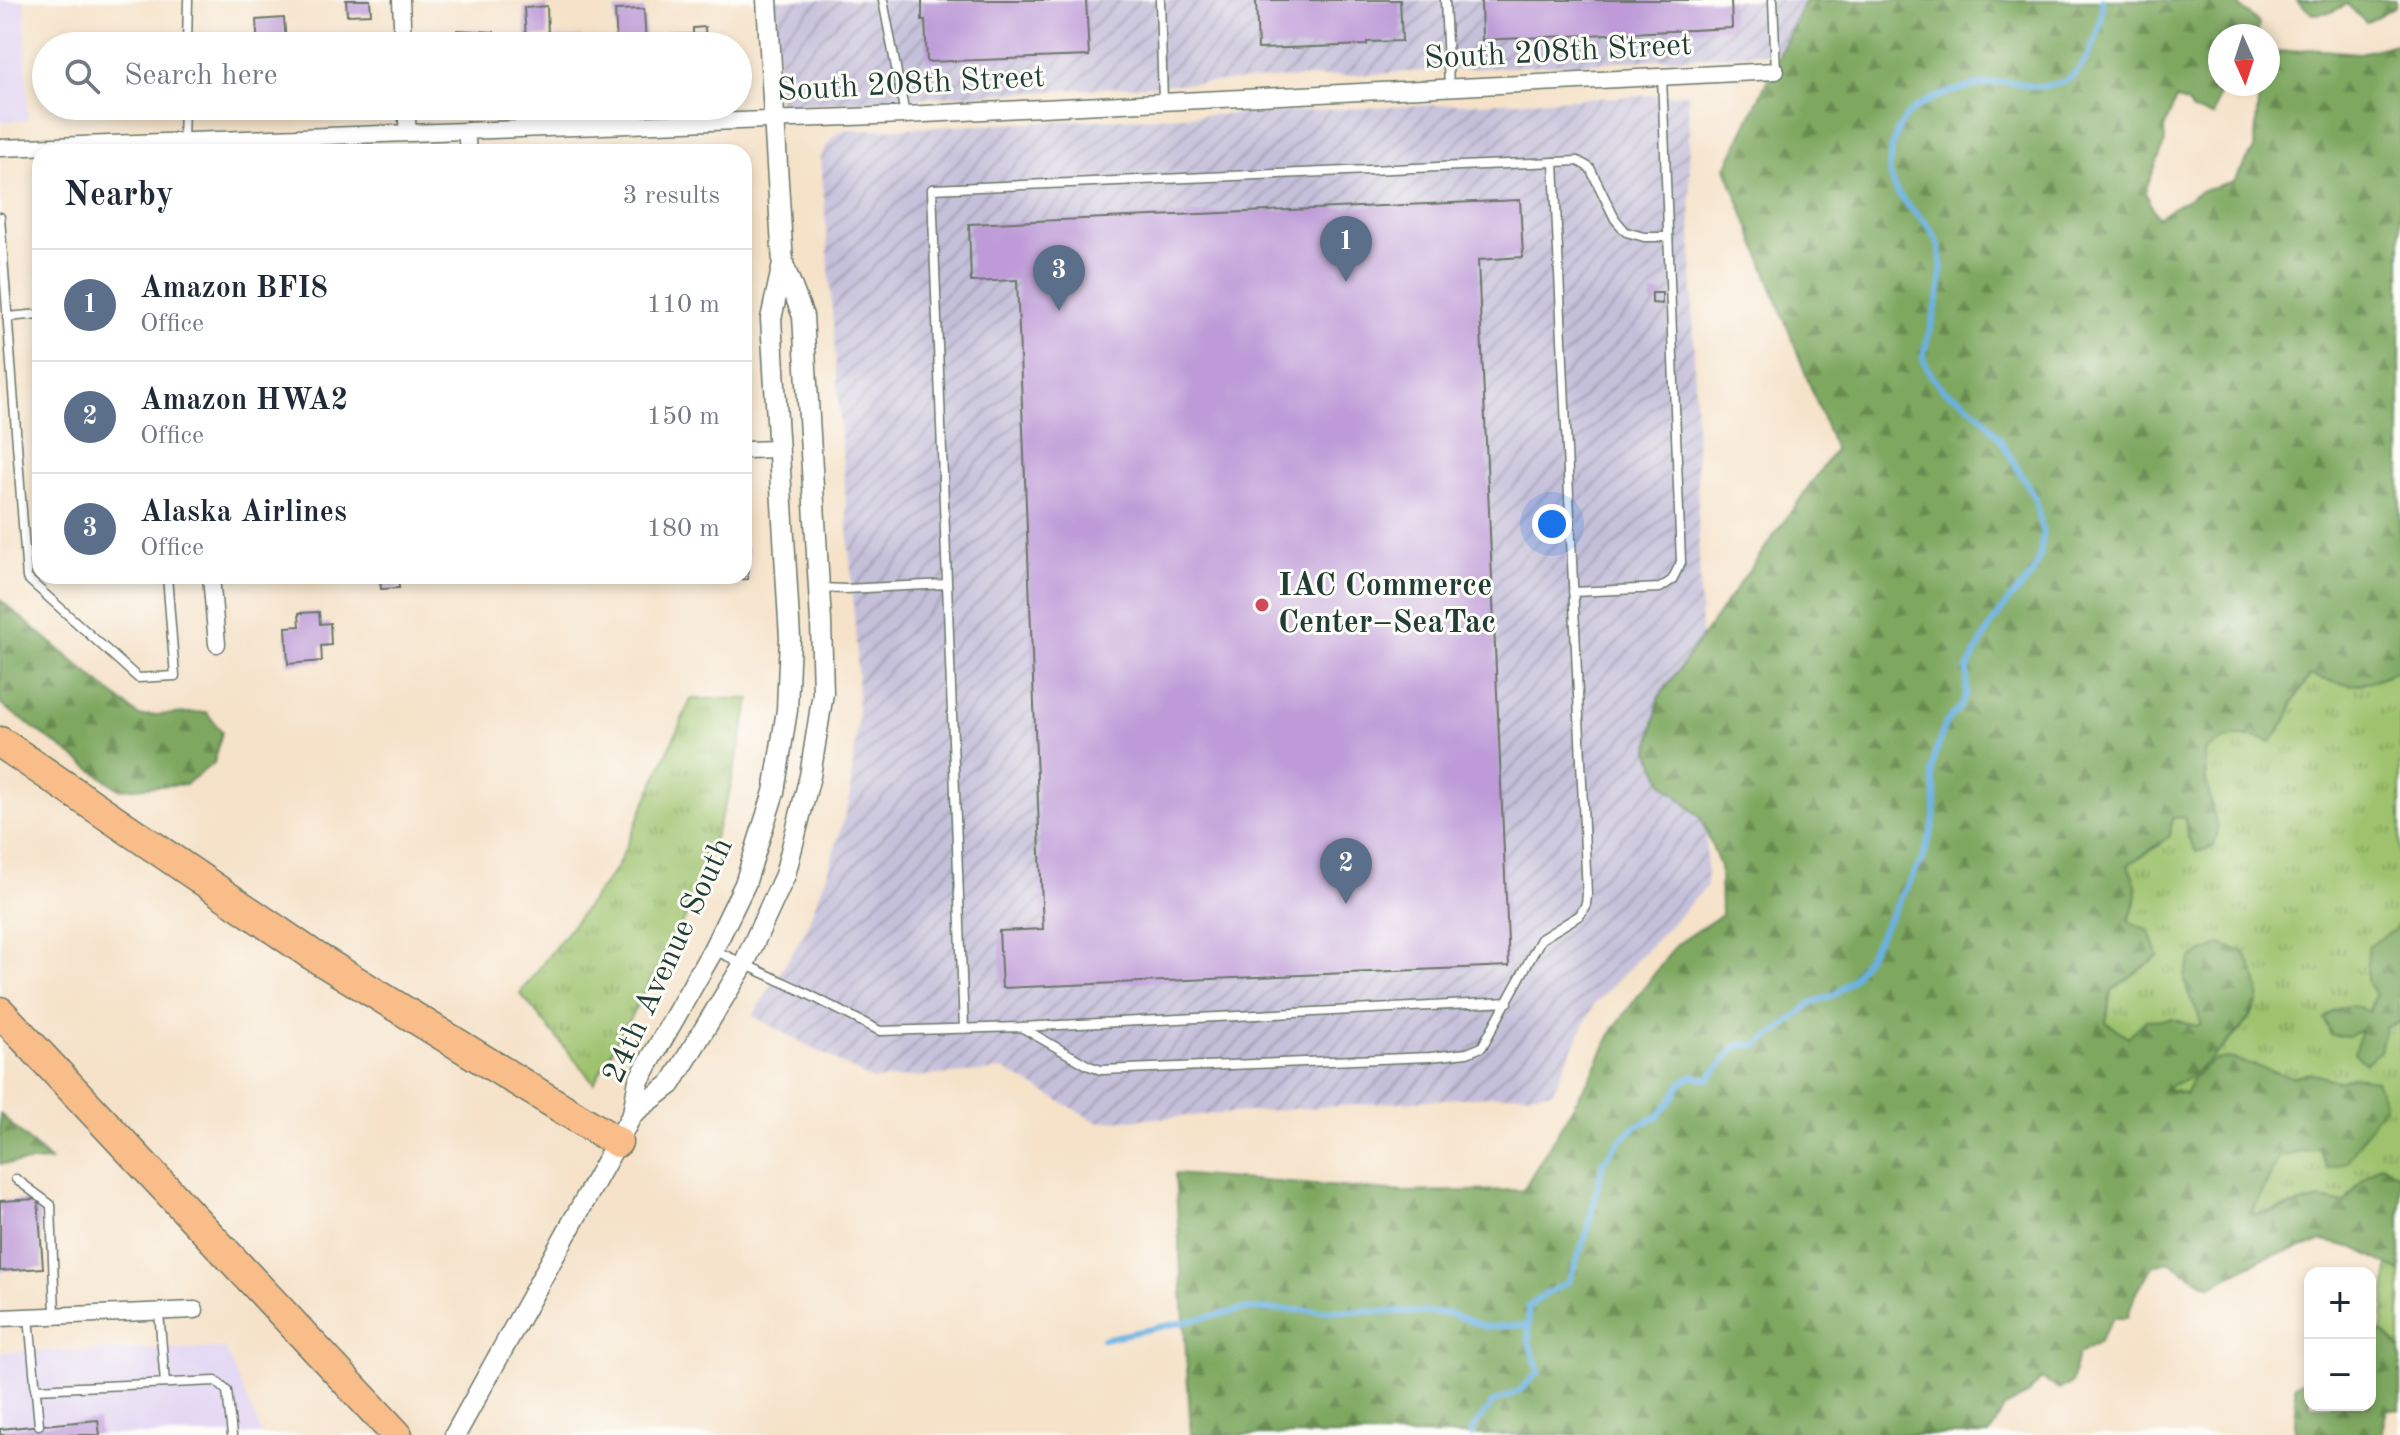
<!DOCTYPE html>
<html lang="en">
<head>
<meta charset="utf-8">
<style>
  :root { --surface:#fff; --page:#f6f6f7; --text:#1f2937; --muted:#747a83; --line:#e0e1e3; --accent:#7c3aed }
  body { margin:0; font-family:"Old Standard TT",serif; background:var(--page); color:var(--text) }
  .controls { position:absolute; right:24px; bottom:24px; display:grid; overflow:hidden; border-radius:16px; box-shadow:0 4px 12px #0003 }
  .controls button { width:72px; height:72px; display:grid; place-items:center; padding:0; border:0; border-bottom:2px solid var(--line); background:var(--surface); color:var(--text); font:40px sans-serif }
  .compass { position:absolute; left:2208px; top:24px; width:72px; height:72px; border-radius:50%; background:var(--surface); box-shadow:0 4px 12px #0003; rotate:177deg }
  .you { position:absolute; left:1552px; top:524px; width:28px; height:28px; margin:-20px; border:6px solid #fff; border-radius:50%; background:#1a73e8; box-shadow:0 0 0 12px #1a73e833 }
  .badge { display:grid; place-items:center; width:52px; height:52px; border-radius:50%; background:var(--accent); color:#fff; font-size:26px; font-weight:700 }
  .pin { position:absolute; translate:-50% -66px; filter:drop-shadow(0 2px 4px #0008) }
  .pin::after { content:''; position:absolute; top:42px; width:28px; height:24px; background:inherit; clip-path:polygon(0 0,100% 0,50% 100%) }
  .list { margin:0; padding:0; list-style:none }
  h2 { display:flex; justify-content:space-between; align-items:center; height:104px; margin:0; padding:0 32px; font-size:34px }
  h2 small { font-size:26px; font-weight:400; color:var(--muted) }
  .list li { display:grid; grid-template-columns:52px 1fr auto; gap:24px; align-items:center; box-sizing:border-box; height:112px; padding:0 32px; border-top:2px solid var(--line) }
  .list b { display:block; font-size:30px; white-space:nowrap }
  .list p { margin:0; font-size:26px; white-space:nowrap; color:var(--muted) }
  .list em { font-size:26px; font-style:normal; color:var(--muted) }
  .icon { flex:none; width:44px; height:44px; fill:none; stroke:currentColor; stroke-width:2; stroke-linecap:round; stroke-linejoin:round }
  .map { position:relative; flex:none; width:2400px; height:1435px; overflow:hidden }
  .search { position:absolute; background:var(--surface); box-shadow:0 4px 12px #0003; left:32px; top:32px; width:720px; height:88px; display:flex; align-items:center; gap:20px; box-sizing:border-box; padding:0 28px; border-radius:44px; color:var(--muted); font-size:30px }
  .panel { position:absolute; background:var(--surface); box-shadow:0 4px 12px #0003; left:32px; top:144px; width:720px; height:440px; border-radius:24px }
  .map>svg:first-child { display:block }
  .built { fill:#e1d4f3 }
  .industrial { fill:url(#industrial-furrows) }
  .grass { fill:url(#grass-tufts); stroke:#5e8050; stroke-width:2 }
  .forest { fill:url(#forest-firs); stroke:#4e724a; stroke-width:2 }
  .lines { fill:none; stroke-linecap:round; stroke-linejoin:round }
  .stream { stroke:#6ab1e1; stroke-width:6 }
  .building { fill:#be9bd8 }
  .service-casing { stroke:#6a7768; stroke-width:11 }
  .minor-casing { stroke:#6a7768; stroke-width:19 }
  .tertiary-casing { stroke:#6a7768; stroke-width:23 }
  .motorway-casing { stroke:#6a7768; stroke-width:33 }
  .service { stroke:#fff; stroke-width:8 }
  .minor { stroke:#fff; stroke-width:16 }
  .tertiary { stroke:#fff; stroke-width:20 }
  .motorway { stroke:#f8bd89; stroke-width:30 }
  .poi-dot { fill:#d1495b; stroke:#fdfcf7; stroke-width:3 }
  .labels { text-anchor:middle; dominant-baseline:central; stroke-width:6; stroke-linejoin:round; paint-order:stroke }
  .street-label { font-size:32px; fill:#1f3d34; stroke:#fdfcf7 }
  .poi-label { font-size:32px; font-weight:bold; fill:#1f3d34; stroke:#fdfcf7; text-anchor:start }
</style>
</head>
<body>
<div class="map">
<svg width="2400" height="1435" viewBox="0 0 2400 1435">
  <defs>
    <pattern id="industrial-furrows" width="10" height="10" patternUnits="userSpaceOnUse" patternTransform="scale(2)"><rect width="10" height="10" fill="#c5c0da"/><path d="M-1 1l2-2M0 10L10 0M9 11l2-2" fill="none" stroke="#9f9db2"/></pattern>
    <pattern id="grass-tufts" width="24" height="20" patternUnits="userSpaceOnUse" patternTransform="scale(2)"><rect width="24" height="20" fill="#9ec26d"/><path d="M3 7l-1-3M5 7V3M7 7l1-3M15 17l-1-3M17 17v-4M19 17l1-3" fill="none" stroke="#809f5a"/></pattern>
    <pattern id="forest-firs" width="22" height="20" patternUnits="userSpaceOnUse" patternTransform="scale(2)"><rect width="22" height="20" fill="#7ea860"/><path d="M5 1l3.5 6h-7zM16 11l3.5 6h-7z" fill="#678a50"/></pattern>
  </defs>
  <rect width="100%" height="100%" fill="#fdfcf7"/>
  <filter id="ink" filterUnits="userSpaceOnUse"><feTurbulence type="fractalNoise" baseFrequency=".0125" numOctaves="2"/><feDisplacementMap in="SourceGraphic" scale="16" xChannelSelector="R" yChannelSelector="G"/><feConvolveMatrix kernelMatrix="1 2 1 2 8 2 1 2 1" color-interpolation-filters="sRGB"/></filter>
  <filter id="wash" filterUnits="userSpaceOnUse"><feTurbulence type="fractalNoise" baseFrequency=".006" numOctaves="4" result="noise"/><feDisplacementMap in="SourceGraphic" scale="32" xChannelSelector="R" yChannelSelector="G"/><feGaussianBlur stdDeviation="1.8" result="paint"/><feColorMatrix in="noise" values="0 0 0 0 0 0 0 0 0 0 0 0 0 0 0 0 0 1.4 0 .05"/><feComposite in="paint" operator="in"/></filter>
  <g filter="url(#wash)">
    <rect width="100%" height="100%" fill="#f5e2c9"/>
    <path class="built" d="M0,0H24L28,120L0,122Z
      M225,1348L262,1435H0V1352Z"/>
    <path class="industrial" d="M775,0H2060L2061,38L779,105Z
      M1688,94L1707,886L1593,1006L1552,1092L1097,1122L1005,1070L872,1080L753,1016L804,934L829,869L849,801L858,720L857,656L821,156L829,142L840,131Z"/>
    <path class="grass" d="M2400,669V922L2395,930L2375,995L2361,1030L2380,1051L2385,1027L2400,1022V1176L2381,1164L2362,1180L2344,1204L2321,1199L2251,1215L2279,1157L2319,1148L2353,1077L2337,1081L2310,1073L2292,1077L2229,1058L2214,1060L2192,1078L2187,1094L2163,1088C2194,1069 2243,1040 2257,1003C2259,998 2257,990 2257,984L2190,998L2199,1010L2202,1023L2197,1026L2128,1037L2106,1022L2111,991L2158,956L2128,921L2136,903L2127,865L2160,845L2172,818L2185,816L2187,836L2218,831L2206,781L2205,751L2229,737H2254L2280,728L2289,716L2292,704L2310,675C2353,689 2359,688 2400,669Z
      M691,699H750L729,793L689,911L594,1083L520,993L617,867Z
      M2388,1264L2400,1271V1349L2382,1331Z"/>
    <path class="forest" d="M1805,0H2242L2239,6L2259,23L2257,36H2220L2222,84L2213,116L2193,111L2188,104L2176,99L2164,129L2165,142L2145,192L2157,217L2203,190L2234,181L2254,149L2258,102L2263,84H2268V67L2272,53L2309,49L2360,53L2400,43V669C2359,688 2353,689 2310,675L2292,704L2289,716L2271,742C2239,732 2233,734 2205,751L2206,781L2218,831L2214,847L2196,852L2187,836L2185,817L2172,818L2170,836L2128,865C2140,890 2140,896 2128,921L2150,931L2158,956L2111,991L2106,1022L2128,1037L2146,1020L2172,1019L2196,1026L2201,1024C2199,1007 2184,994 2185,978C2186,972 2189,964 2191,958L2221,944L2244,952C2252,966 2260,982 2258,999C2255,1020 2205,1066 2187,1078C2180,1082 2171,1085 2165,1089L2186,1094L2192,1078L2214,1060L2229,1058L2292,1077L2310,1073L2337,1081L2353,1077L2376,1080L2385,1103L2347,1162L2327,1169L2319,1148L2279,1157L2252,1214H2265L2321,1199L2344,1204L2362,1180L2381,1164L2400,1176V1271L2355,1248L2323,1241L2261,1259L2211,1286L2191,1276L2169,1261L2154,1265L2136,1292L2127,1318H2113L2099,1342L2078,1355L2071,1384L2059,1389L2041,1379L2028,1394L2004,1408L1989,1435H1191L1175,1174L1403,1192L1523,1190L1591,1076L1614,1028L1676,945L1721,915L1720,866L1700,817L1663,783L1649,750L1659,697L1835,450L1726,168Z
      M2296,0H2396L2395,6L2366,23L2347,4L2332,12L2313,14Z
      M0,600L139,716L206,712L222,732L214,763L186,784L119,789L0,704Z
      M2400,922V1022L2385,1027L2380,1051L2366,1063L2354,1053L2361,1030L2349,1036L2331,1035L2324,1019C2338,1005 2352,1002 2369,1012L2375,995L2367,982L2368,946L2394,930Z
      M0,1114L50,1161L0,1164Z
      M2382,1331L2400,1349V1410L2387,1409L2381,1435H2295V1385L2310,1376V1405H2370V1337Z"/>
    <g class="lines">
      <path class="stream" d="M1103,1339L1244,1309L1448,1313L1487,1327L1527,1325
        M1472,1435V1430L1492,1403L1519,1391L1539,1372L1529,1342L1528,1307L1541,1297L1569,1281L1588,1229L1603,1162L1619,1142L1635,1127L1658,1116L1672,1099L1681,1083L1692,1076L1709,1079L1738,1045H1757L1781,1029L1811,1003L1836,994L1854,977L1873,947L1923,858L1932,830L1935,813V790L1932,772L1935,755L1945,724L1960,707L1966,695L1967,669L1988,630L2006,604L2033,574L2040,555L2043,534L2036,499L2000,439L1980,414L1960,398L1944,391L1931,375L1923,359C1929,321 1947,292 1940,251C1933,210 1879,205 1891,152C1894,139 1898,125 1909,114C1930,93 1983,81 2012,82C2018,82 2024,85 2030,86C2041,88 2062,84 2071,77C2079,72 2085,61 2089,53C2098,36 2103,19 2102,0"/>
    </g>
    <g id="blocks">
      <path class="building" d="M346,0H370L371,14L347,15Z
        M922,0H1086L1089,56L927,62L925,20H922Z
        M1256,0H1400L1402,41L1367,42V45L1258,49Z
        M1481,0H1731L1732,28L1482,40Z
        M547,6L548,36L526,37L524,8Z
        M644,9L646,46H617L615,10Z
        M284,18L286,43L258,46L256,20Z
        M705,27L706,46H666V35L693,34V28Z
        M457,30L494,32L493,46H456Z
        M582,37V46H544L543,39Z
        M1520,200L1523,257L1478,260L1509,966L1002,988L999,931L1043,929L1017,280L971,282L969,224Z
        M1652,293H1662V304L1652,303Z
        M744,548H747L748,579L722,580V576H744Z
        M380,576H398L399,588L381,589Z
        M630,576H656V580L630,582Z
        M319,612L320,624L330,623L331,645L321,646L322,661L288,664L286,627L300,626L299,613Z
        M38,1199L43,1268L0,1271V1201Z
        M98,1420L100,1435H0V1429Z"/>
    </g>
  </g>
  <g filter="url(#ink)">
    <use href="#blocks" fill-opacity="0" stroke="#6a7768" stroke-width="2"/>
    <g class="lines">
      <g class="service-casing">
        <path id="service" d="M883,0L905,115
          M1160,0L1163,102
          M1445,0L1449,86
          M1773,0L1776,71
          M187,46L188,0
          M183,141L184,106
          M0,217L27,578L138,678L175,676L167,576
          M7,317L40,314
          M820,588L845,589L947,584
          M1573,592L1660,588L1672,580L1681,562L1662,77
          M714,950L798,989L880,1031L1021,1027L1508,1002
          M1021,1027L1089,1066L1101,1070L1430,1057L1467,1053L1482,1047L1541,939L1580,915L1586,904L1587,894L1554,162
          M964,1029L932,189L1578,161L1590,168L1615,219L1626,232L1644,237H1668
          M16,1179L51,1205L55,1315
          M159,1312L165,1383
          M29,1317L39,1425
          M35,1389L216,1381L227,1391L232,1435"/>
      </g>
      <g class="minor-casing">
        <path id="minor" d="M401,0L403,46
          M406,106L408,133
          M466,130L468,152
          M0,148L905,115L1776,71
          M744,450L778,449
          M211,576L217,644
          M0,1318L195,1310"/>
      </g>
      <g class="tertiary-casing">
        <path id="tertiary" d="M633,1113L671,1084L744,964L785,875L810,776L823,693L821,622L803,316L783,264
          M455,1435L633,1113L639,1080L713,950L745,884L774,792L787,710L790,638L771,319L783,264L767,0"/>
      </g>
      <g class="motorway-casing">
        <path id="motorway" d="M0,742L311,954L617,1142
          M0,1012L397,1435"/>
      </g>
      <use href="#service" class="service"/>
      <use href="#minor" class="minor"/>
      <use href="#tertiary" class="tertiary"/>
      <use href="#motorway" class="motorway"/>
    </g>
  </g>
  <circle class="poi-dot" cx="1262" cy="605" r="8"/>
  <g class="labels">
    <g class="street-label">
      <text transform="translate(1558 53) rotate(-3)">South 208th Street</text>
      <text transform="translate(911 85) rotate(-3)">South 208th Street</text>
      <text transform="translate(669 961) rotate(-65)">24th Avenue South</text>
    </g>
    <g class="poi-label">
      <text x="1278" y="587">IAC Commerce<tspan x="1278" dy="37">Center–SeaTac</tspan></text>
    </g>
  </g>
</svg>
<div class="controls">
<button>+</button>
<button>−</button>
</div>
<svg class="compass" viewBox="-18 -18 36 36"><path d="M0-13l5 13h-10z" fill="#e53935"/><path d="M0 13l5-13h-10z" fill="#747a83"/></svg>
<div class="you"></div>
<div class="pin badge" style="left:1346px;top:282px;background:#5c6f8a">1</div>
<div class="pin badge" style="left:1346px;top:904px;background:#5c6f8a">2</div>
<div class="pin badge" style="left:1059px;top:311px;background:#5c6f8a">3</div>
<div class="search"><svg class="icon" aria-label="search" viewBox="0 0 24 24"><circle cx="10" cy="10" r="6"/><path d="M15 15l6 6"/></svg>Search here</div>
<section class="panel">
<h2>Nearby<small>3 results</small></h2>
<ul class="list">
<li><span class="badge" style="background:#5c6f8a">1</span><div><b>Amazon BFI8</b><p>Office</p></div><em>110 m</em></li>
<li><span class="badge" style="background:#5c6f8a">2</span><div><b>Amazon HWA2</b><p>Office</p></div><em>150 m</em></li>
<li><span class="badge" style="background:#5c6f8a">3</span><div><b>Alaska Airlines</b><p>Office</p></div><em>180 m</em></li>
</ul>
</section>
</div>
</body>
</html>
